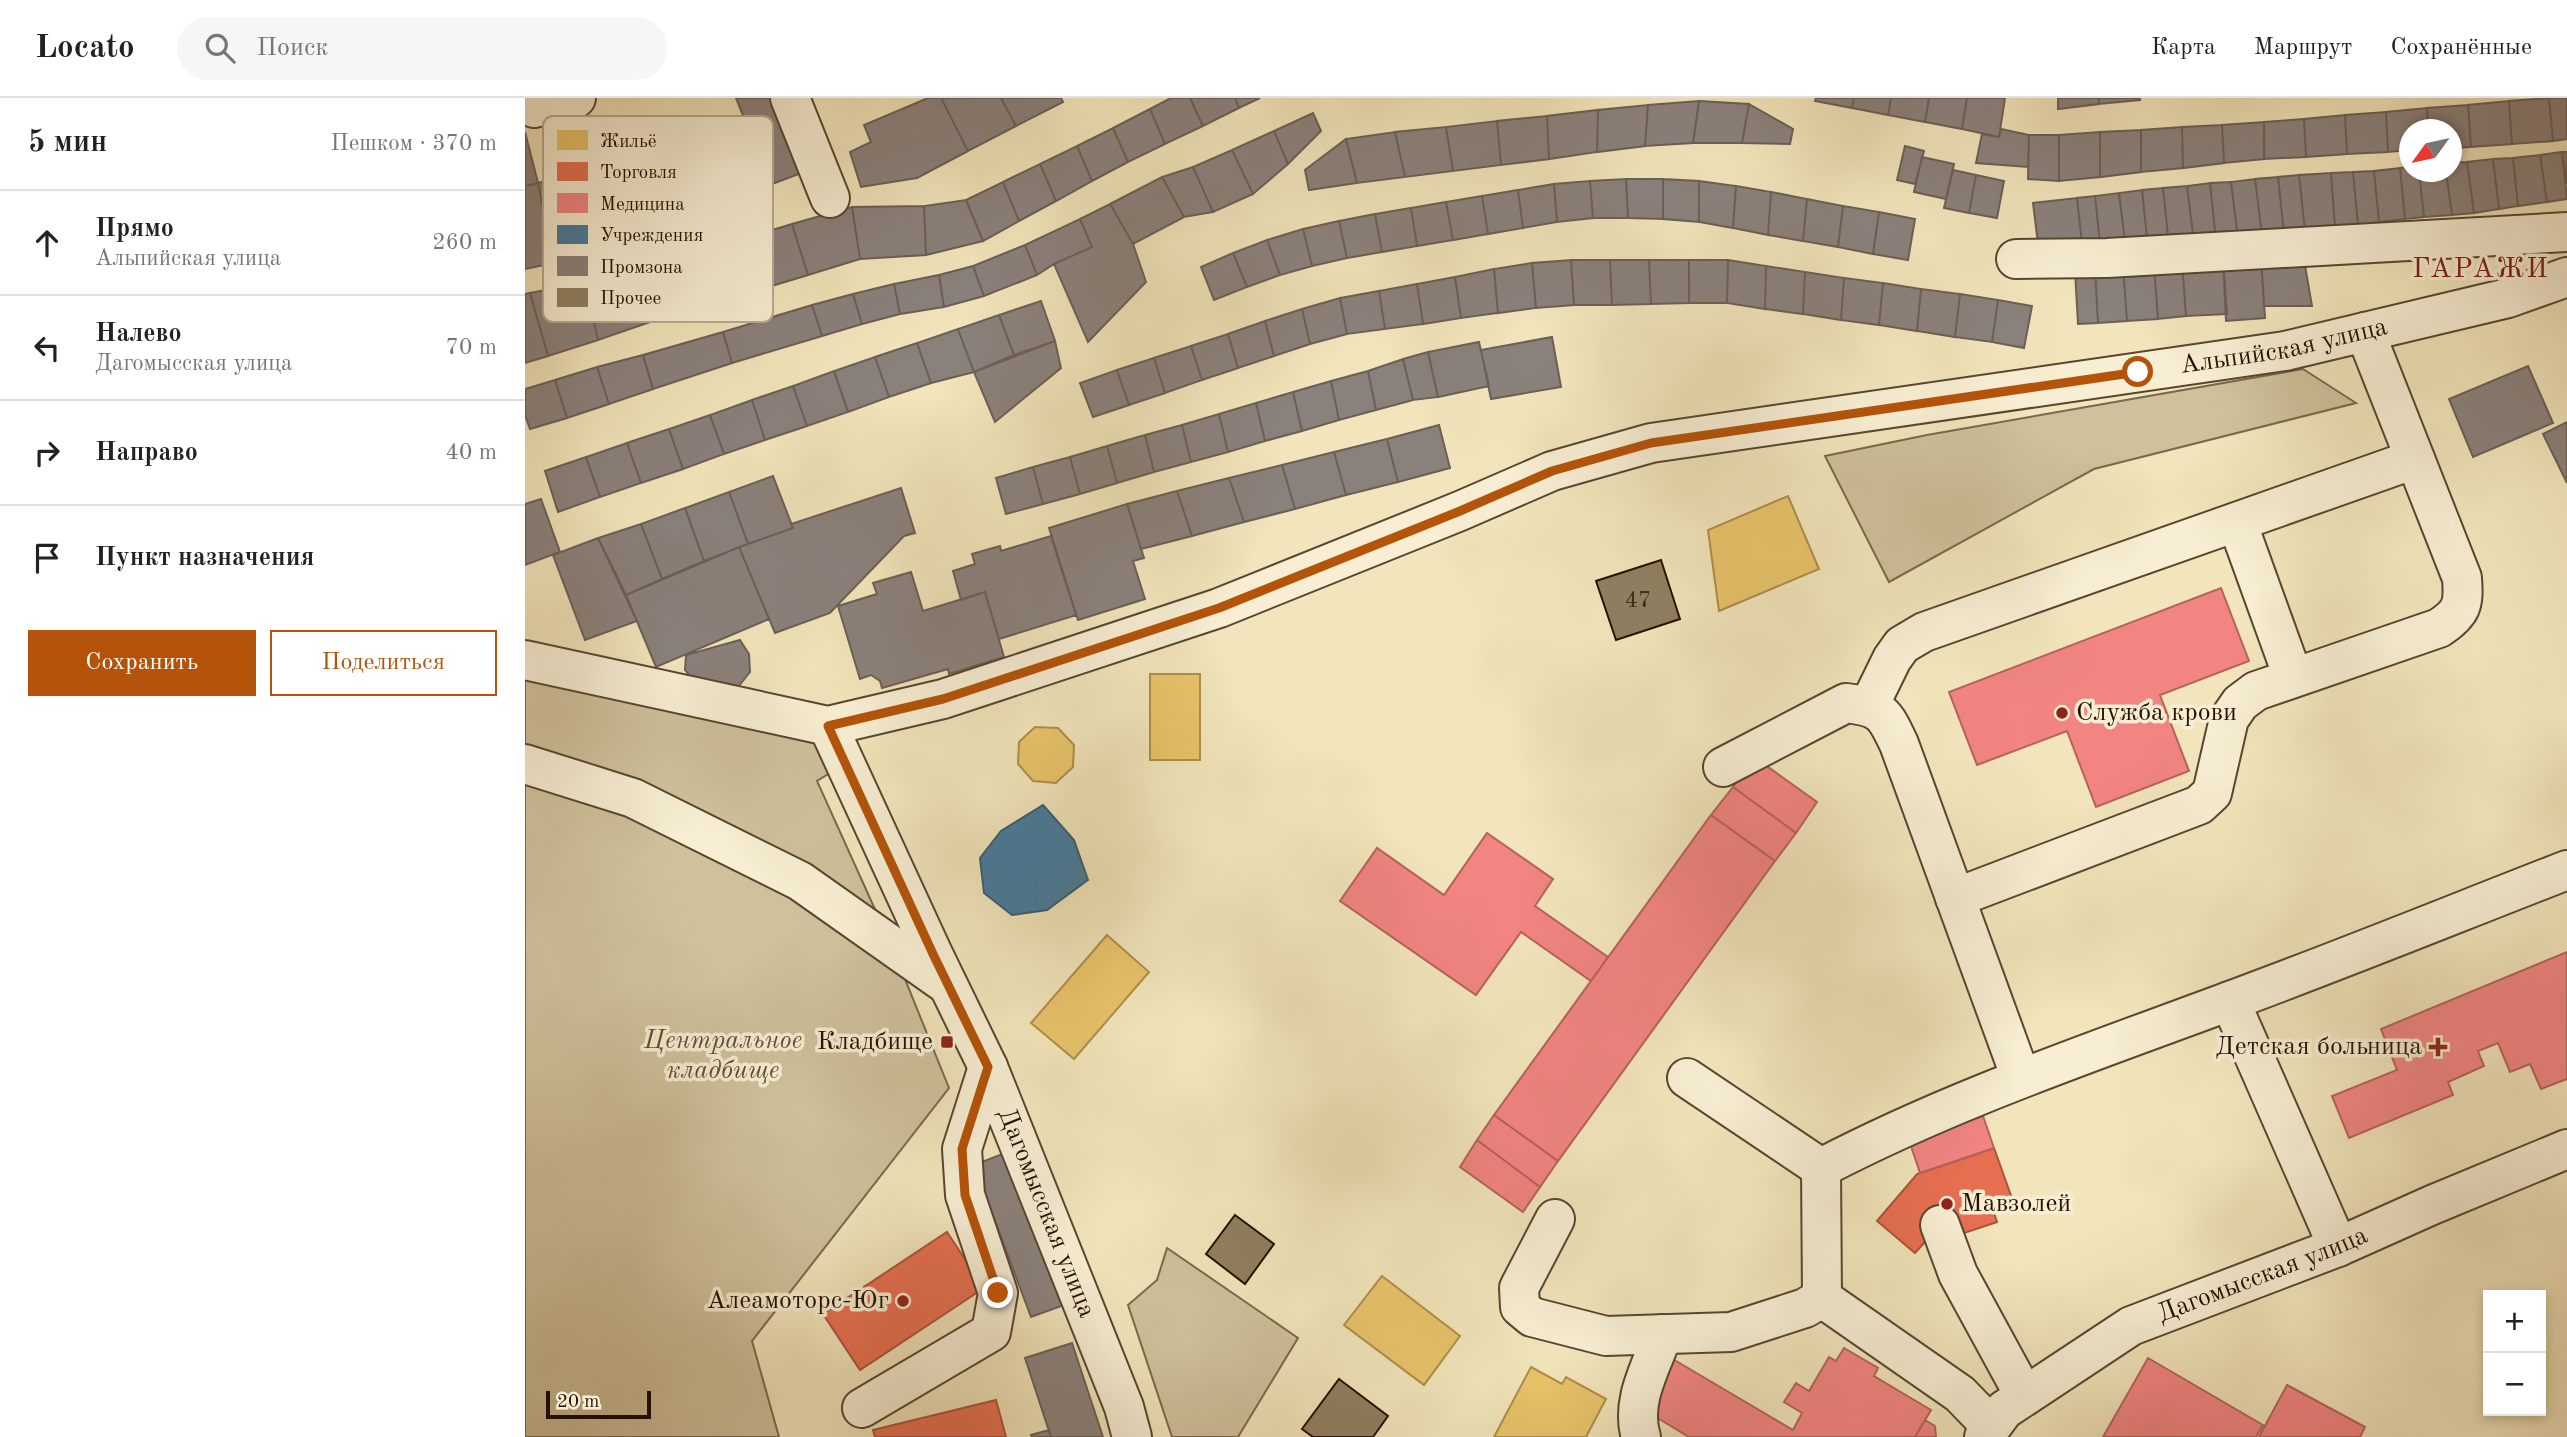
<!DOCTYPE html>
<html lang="ru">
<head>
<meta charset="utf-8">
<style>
  :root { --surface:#fff; --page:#f6f6f6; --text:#222; --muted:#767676; --line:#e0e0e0; --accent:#b45309 }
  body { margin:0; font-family:"Old Standard TT",serif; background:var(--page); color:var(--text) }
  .controls { position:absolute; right:21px; bottom:21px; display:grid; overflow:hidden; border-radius:0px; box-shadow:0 4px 10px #0003 }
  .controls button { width:63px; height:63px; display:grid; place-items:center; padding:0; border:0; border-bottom:2px solid var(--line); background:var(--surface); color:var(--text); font:35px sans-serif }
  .compass { position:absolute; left:1874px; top:21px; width:63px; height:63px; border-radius:50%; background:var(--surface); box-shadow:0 4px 10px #0003; rotate:237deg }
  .scale { position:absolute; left:21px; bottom:18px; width:105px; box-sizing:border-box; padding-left:7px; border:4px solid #241100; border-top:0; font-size:19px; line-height:24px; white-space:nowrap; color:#241100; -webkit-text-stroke:5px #f7eed3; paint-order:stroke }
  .stop { position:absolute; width:21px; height:21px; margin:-16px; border:5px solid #b45309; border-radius:50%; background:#fff }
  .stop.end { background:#b45309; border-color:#fff; box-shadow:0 2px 7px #0008 }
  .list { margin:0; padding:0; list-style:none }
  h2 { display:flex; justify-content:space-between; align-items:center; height:91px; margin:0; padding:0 28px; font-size:30px }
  h2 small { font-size:23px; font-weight:400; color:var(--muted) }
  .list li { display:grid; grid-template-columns:46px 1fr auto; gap:21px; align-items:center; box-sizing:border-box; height:105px; padding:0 28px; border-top:2px solid var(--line) }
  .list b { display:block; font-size:26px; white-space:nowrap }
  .list p { margin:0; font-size:23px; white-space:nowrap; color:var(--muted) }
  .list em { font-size:23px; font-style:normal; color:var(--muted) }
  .actions { display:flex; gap:14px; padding:21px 28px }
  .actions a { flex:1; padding:16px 0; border:2px solid var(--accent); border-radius:0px; text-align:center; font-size:24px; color:var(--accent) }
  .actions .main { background:var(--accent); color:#fff }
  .icon { flex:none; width:38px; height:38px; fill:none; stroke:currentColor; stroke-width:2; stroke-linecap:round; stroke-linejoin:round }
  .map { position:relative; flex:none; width:2042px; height:1339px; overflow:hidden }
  header { display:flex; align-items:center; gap:42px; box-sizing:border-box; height:98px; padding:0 35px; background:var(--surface); border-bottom:2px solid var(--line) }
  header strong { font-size:33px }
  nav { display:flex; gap:38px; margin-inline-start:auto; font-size:24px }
  .search { width:490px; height:63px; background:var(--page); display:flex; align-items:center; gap:18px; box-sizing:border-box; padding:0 24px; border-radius:38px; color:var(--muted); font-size:26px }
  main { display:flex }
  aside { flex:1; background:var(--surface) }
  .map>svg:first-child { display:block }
  .green { fill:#cfc19b; stroke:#7a694e; stroke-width:2 }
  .homes { fill:#e9c46a; stroke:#ae8e4a; stroke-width:2 }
  .shops { fill:#e76f51; stroke:#ac5339; stroke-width:2 }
  .health { fill:#f28482; stroke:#b4625b; stroke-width:2 }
  .public { fill:#457b9d; stroke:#3b5b6e; stroke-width:2 }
  .industry { fill:#8a817c; stroke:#6b5f57; stroke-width:2 }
  .building { fill:#8f7f61; stroke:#241100; stroke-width:2 }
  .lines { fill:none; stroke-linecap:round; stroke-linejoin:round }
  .minor-casing { stroke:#58462f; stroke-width:42 }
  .minor { stroke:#f7eed3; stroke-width:38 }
  .route { stroke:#b45309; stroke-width:9 }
  .poi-dot { fill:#8f2418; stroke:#f7eed3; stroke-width:2.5 }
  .labels { text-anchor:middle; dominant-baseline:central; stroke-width:7; stroke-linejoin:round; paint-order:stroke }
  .number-label { font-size:23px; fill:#3f2c18 }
  .street-label { font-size:26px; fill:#241100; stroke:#f7eed3 }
  .poi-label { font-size:26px; fill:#241100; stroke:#f7eed3; text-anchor:end }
  .park-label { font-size:26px; font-style:italic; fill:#604f36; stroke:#f7eed3 }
  .neighbourhood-label { font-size:28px; letter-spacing:2px; fill:#7a1f14; stroke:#f7eed3 }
  .key { fill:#f7eed3; stroke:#b8ac94; stroke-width:2 }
  .key-label { font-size:19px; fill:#241100 }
</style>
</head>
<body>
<header>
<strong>Locato</strong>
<div class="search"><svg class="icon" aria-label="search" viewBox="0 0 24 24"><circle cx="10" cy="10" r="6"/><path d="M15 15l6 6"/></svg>Поиск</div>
<nav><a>Карта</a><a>Маршрут</a><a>Сохранённые</a></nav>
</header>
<main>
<aside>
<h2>5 мин<small>Пешком · 370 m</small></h2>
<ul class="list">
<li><svg class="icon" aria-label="ahead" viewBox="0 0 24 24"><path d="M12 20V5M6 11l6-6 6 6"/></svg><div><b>Прямо</b><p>Альпийская улица</p></div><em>260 m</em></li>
<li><svg class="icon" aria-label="left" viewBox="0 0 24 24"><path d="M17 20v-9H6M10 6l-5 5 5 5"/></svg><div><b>Налево</b><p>Дагомысская улица</p></div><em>70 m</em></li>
<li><svg class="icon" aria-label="right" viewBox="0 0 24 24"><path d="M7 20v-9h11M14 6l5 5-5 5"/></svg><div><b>Направо</b></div><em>40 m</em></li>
<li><svg class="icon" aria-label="arrive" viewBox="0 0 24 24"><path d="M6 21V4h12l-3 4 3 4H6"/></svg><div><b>Пункт назначения</b></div></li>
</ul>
<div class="actions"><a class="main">Сохранить</a><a>Поделиться</a></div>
</aside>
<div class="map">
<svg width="2042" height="1339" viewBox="0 0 2042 1339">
  <rect width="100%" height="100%" fill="#f2e5bb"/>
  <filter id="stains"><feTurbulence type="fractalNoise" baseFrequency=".00286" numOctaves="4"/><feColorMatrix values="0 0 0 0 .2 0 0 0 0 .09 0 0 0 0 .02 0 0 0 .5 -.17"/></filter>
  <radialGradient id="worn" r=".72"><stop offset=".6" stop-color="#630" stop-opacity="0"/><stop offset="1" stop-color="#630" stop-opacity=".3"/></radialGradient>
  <path class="green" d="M1778,271L1831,305L1569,371L1364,484L1300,358L1402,337Z
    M0,556L336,656L292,683L367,849L424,990L227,1243L254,1339H0Z
    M642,1150L773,1240L713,1339H647L603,1207L632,1182Z"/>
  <path class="homes" d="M1263,398L1294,471L1194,513L1183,432Z
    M625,576H675V662H625Z
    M510,629L533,630L549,647L548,669L531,685L508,683L493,666L494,644Z
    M582,837L624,874L549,961L506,925Z
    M857,1178L935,1238L899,1287L819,1227Z
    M1006,1269L1037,1286L1041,1279L1081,1301L1061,1339H969Z"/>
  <path class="shops" d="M1469,1050L1488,1103L1467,1109L1472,1124L1439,1135L1434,1121L1415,1127L1390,1155L1352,1123L1392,1076Z
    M422,1134L459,1190L335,1272L298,1216Z
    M471,1302L481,1339H350L348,1332Z"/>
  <path class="health" d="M1696,490L1724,563L1635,597L1664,673L1571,709L1542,633L1452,667L1424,594Z
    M1229,659L1292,704L1271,735L1208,689Z
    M1208,689L1271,735L1250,763L1186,717Z
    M1186,717L1250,763L1033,1063L969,1017Z
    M962,735L1028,781L1010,808L1083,859L1066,883L996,834L951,897L815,803L852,750L919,797Z
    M2042,854V981L2016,991L2005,966L1985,974L1973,945L1953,953L1959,968L1923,984L1928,997L1824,1040L1807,998L1872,972L1856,931Z
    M969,1017L1033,1063L1015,1089L952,1042Z
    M1458,1018L1469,1050L1395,1075L1384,1042Z
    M952,1042L1015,1089L998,1114L935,1069Z
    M1319,1250L1353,1270L1349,1278L1406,1312L1390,1339H1164L1116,1310L1146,1260L1268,1332L1277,1315L1259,1304L1271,1285L1284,1293L1304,1259L1311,1263Z
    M1623,1260L1738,1327L1731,1339H1578Z
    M1762,1287L1840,1329L1835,1339H1734Z
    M1400,1322L1410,1328L1411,1339H1390Z"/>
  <path class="public" d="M518,707L549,742L563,782L522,812L487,817L459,795L455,760L476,733Z"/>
  <path class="industry" d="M211,0H251L279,74L202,103L181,44L222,28Z
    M403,0H416L443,53L392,80L336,89L325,54L346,44L339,27Z
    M416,0H476L491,28L443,53Z
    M476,0H536L538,4L491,28Z
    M646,0H665L678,28L640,46L625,11Z
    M665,0H710L714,10L678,28Z
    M710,0H735L714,10Z
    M1291,0H1329L1327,10L1290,3Z
    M1329,0H1366L1363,17L1327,10Z
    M1366,0H1404L1400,24L1363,17Z
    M1404,0H1442L1437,31L1400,24Z
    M1442,0H1480L1474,39L1437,31Z
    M1533,0H1574V6L1533,11Z
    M1574,0H1615V2L1574,6Z
    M2024,0L2028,43L1987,46L1984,3Z
    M2024,0H2042V41L2028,43Z
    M1174,3L1168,45L1120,48L1123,7Z
    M1174,3L1224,6L1217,45H1168Z
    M1984,3L1987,46L1946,49L1943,7Z
    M1224,6L1268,31L1265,46L1217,45Z
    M1123,7L1120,48L1072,54L1073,12Z
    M1943,7L1946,49L1926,50V32H1903L1902,10Z
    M1902,10L1903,32H1884V52L1863,54L1861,14Z
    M625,11L640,46L603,64L588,30Z
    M1073,12L1072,54L1024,61L1022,18Z
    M1861,14L1863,54L1822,56L1820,17Z
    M788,15L796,33L763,66L749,33Z
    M1820,17L1822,56L1781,59L1779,21Z
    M1022,18L1024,61L976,67L972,23Z
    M1779,21L1781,59L1739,61V24Z
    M972,23L976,67L928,73L921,29Z
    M1739,24V61L1699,65L1697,27Z
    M1697,27L1699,65L1658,70L1657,29Z
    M921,29L928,73L880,79L870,34Z
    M1657,29L1658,70L1616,74V32Z
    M588,30L603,64L567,83L552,48Z
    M1476,31L1504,37L1503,69L1451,65L1457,36L1474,39Z
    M1616,32V74L1575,79V34Z
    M749,33L763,66L728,96L707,52Z
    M0,34L13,85L0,88Z
    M870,34L880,79L832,85L821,41Z
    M1575,34V79L1534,83V37Z
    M1504,37H1534V83L1503,81Z
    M821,41L832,85L784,92L780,72Z
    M552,48L567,83L531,103L515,66Z
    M1380,48L1399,53L1390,86L1372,82Z
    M707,52L728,96L688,114L668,69Z
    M2037,54H2042V86Z
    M2037,54L2042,101L2022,104L2015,57Z
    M2015,57L2022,104L1993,108L1988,60Z
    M1397,59L1429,66L1421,101L1389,94Z
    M1988,60L1993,108L1974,111L1968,61Z
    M1968,61L1974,111L1949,115L1942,64Z
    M1942,64L1949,115L1927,117L1921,74H1926V65Z
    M515,66L531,103L494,123L478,84Z
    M668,69L688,114L659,119L637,79Z
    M1884,69V74H1894L1899,119L1880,121L1875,70Z
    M1875,70L1880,121L1854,124L1849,73Z
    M1428,72L1451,77L1444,115L1419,110Z
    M1849,73L1854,124L1833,127L1828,74Z
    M1828,74L1833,127L1810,129L1806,75Z
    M1894,74H1921L1927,117L1899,119Z
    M1806,75L1810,129L1780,133L1774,77Z
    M1451,77L1479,83L1472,120L1444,115Z
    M1774,77L1780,133L1759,135L1753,79Z
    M40,78L58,159L29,165L13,85Z
    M637,79L659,119L608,146L585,106Z
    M1753,79L1759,135L1737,137L1730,81Z
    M1101,81H1138V121L1103,120Z
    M1101,81L1103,120H1068L1065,83Z
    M1138,81L1174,83V124L1138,121Z
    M1730,81L1737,137L1713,140L1706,84Z
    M1065,83L1068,120L1032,124L1029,86Z
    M1174,83L1211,88L1208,130L1174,124Z
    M478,84L494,123L458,143L441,102Z
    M1706,84L1713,140L1691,142L1685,85Z
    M13,85L29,165L0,171V88Z
    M1685,85L1691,142L1669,144L1662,88Z
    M1029,86L1032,124L998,130L993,92Z
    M1211,88L1246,94L1243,137L1208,130Z
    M1662,88L1669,144L1644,147L1638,90Z
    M1638,90L1644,147L1623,149L1617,92Z
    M993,92L998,130L963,136L957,98Z
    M1617,92L1623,149L1601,151L1594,95Z
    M1246,94L1282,101L1278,143L1243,137Z
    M1594,95L1601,151L1576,154L1570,98Z
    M957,98L963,136L928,142L921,104Z
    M1570,98L1576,154L1558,155L1552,100Z
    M1552,100L1558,155L1513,146L1508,105Z
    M1282,101L1318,108L1313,149L1278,143Z
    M441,102L458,143L401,157L399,108Z
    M921,104L928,142L892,148L886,110Z
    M585,106L608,146L621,184L563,244L529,166L567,149L555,121Z
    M399,108L401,157L335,161L327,109Z
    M1318,108L1354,114L1348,156L1313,149Z
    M327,109L335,161L283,177L267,126Z
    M886,110L892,148L857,154L850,116Z
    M1354,114L1390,121L1383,162L1348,156Z
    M850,116L857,154L822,160L814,123Z
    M555,121L567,149L529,166L512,177L500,147Z
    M814,123L822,160L787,168L778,131Z
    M267,126L283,177L230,193L214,142Z
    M778,131L787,168L755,177L742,142Z
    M742,142L755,177L722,189L708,155Z
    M500,147L512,177L459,198L448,168Z
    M708,155L722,189L689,202L676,169Z
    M1778,156L1787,208H1739L1736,159Z
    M1736,159L1740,220L1701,223L1698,161Z
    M1698,161L1702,216L1661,218L1657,165Z
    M1046,162H1085L1087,207H1049Z
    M1046,162L1049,207L1011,210L1007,165Z
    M1085,162H1124L1126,206L1087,207Z
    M1124,162H1164V205L1126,206Z
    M1164,162H1203L1202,205H1164Z
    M1203,162L1241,168L1240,211L1202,205Z
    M1007,165L1011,210L973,215L969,171Z
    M1657,165L1661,218L1633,221L1629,167Z
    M1629,167L1633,221L1602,223L1598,169Z
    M448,168L459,198L419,209L414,177Z
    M1241,168L1280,174L1278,216L1240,211Z
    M1598,169L1602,223L1573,225L1570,171Z
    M969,171L973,215L936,220L930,179Z
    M1570,171L1573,225L1553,226L1550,173Z
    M109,173L125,224L73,242L60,184Z
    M1280,174L1319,180L1316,222L1278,216Z
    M414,177L419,209L375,216L369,186Z
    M930,179L936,220L898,226L892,186Z
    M1319,180L1358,185L1354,227L1316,222Z
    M60,184L73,242L23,258L5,195Z
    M1358,185L1396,191L1392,233L1354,227Z
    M369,186L375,216L337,226L328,196Z
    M892,186L898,226L860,231L854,193Z
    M1396,191L1435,196L1430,239L1392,233Z
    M854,193L860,231L822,236L815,200Z
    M5,195L23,258L0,265V196Z
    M328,196L337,226L297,238L287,207Z
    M1435,196L1473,202L1467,244L1430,239Z
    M815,200L822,236L785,246L777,211Z
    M1473,202L1507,208L1499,250L1467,244Z
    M516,203L530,243L489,257L474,217Z
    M287,207L297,238L207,265L198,234Z
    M777,211L785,246L749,258L740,223Z
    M474,217L489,257L449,274L433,231Z
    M740,223L749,258L713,270L703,236Z
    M433,231L449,274L406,285L392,245Z
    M198,234L207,265L128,291L118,257Z
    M703,236L713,270L677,282L666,248Z
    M1027,239L1036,289L966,301L956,252Z
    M530,243L536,270L470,324L449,274Z
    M954,244L964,288L913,299L903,254Z
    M392,245L406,285L364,299L350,259Z
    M666,248L677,282L640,295L629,260Z
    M903,254L913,299L888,302L878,261Z
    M118,257L128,291L84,306L72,269Z
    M350,259L364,299L323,314L309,273Z
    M629,260L640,295L604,307L592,272Z
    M878,261L888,302L851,312L843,273Z
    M2003,268L2028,325L1948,359L1924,301Z
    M72,269L84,306L42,320L30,282Z
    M592,272L604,307L568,319L555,285Z
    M309,273L323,314L282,328L268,288Z
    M843,273L851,312L814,322L806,283Z
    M30,282L42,320L5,331L0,317V291Z
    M806,283L814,322L777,333L768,294Z
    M268,288L282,328L240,342L227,302Z
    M768,294L777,333L740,343L731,305Z
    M227,302L240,342L199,356L185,317Z
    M731,305L740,343L703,354L694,316Z
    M694,316L703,354L666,364L657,327Z
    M185,317L199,356L158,371L144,331Z
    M2042,324V385L2018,336Z
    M657,327L666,364L629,374L620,337Z
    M914,327L925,370L873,384L862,341Z
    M144,331L158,371L116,385L102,345Z
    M620,337L629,374L592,385L582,348Z
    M862,341L873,384L821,397L809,354Z
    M102,345L116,385L75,399L61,359Z
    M582,348L592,385L555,396L545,359Z
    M809,354L821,397L770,411L757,367Z
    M61,359L75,399L33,414L20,373Z
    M545,359L555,396L518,406L508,369Z
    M757,367L770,411L719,424L704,380Z
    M508,369L518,406L481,416L471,380Z
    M248,378L268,430L223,446L204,394Z
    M704,380L719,424L667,438L652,393Z
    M376,390L390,435L379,438L305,515L250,535L214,449L268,430L266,426Z
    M652,393L667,438L616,451L602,406Z
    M204,394L223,446L179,463L160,410Z
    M16,401L35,454L0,467V406Z
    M602,406L619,460L608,463L620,501L553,522L524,430Z
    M160,410L179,463L137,481L116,426Z
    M116,426L137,481L101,497L73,440Z
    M526,438L551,517L474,541L460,494L436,502L428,473L450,466L447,456L475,448L476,453Z
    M73,440L112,523L60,542L28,457Z
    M214,449L244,521L131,569L101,497Z
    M386,474L398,513L460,494L479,559L424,576L423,571L357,590L355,583L346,577L335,581L313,508L352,496L348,485Z
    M215,542L224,556L225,574L213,589L170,584L160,572L161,557Z
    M485,1053L542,1206L506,1219L449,1067Z
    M547,1245L578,1339H526L500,1260Z
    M524,1332L526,1339H507L506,1337Z"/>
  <path class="building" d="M1136,462L1155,521L1091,542L1071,483Z
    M710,1117L749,1146L720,1186L681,1156Z
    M814,1281L863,1318L848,1339H788L777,1331Z"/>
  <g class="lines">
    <g class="minor-casing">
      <g id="minor">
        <path d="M265,0L305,100"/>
        <path d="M9,10L51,0"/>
        <path d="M1491,161L1582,160L2042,134"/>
        <path d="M1712,424L1768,579"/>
        <path id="s1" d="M0,562L303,628L418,601L694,510L935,413L1027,373L1126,345L1760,253L1983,200L2042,179"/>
        <path d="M1344,608L1367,561L1377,547L1399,534L1890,361"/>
        <path id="s2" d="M303,628L408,856L463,969L599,1309L607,1339"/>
        <path d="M0,666L108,700L275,783L421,886"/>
        <path d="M1198,669L1321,605C1357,609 1360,616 1374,646L1496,980"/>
        <path d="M1430,800L1674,707L1687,695L1704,621L1715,605L1731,593L1914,530C1937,515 1939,507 1937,480L1840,234"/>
        <path d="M1705,903L1813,1149"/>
        <path d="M1162,980L1296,1070L1297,1200L1435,1296L1466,1328"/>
        <path d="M1296,1070C1426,1002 1565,955 1702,904C1816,862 1929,816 2042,772"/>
        <path d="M1030,1121L994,1190L995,1209L1007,1219L1081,1238L1206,1234L1280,1210L1297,1200"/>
        <path d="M1415,1127L1433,1176L1499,1297"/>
        <path d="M337,1310L466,1234L473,1195L440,1097L437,1051L463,969"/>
        <path d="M1116,1339C1105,1304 1126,1269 1138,1236"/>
        <path id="s3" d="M1459,1339L1479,1312L1606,1228L1813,1149L1907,1107L2042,1051"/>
      </g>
    </g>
    <use href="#minor" class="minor"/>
  </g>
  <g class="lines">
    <path class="route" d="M473,1195L440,1097L437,1051L463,969L408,856L303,628L418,601L694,510L935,413L1027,373L1126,345L1613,274"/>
  </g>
  <g class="poi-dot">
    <circle cx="1537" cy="615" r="7"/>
    <rect x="415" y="937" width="14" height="14" rx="3.5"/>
    <path d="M1909.5 938.5h7v7h7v7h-7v7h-7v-7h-7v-7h7z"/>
    <circle cx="1422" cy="1106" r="7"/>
    <circle cx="378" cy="1203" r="7"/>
  </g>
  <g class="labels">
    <g class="number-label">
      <text x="1113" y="502">47</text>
    </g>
    <g class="street-label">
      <text stroke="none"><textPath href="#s1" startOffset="1822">Альпийская улица</textPath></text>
      <text stroke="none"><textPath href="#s2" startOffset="534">Дагомысская улица</textPath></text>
      <text stroke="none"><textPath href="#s3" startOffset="327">Дагомысская улица</textPath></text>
    </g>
    <g class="poi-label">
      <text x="1551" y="615" text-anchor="start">Служба крови</text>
      <text x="408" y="944">Кладбище</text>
      <text x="1897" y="949">Детская больница</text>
      <text x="1436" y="1106" text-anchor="start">Мавзолей</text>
      <text x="364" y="1203">Алеамоторс-Юг</text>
    </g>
    <g class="park-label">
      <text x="198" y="943">Центральное<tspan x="198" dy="30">кладбище</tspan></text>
    </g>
    <g class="neighbourhood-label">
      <text x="1956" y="172">ГАРАЖИ</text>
    </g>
  </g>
  <rect x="18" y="18" width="230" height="206" rx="10" class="key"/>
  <rect x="32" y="32" width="31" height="20" fill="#e9c46a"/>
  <rect x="32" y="64" width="31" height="19" fill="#e76f51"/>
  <rect x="32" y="95" width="31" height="20" fill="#f28482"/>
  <rect x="32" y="127" width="31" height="19" fill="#457b9d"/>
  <rect x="32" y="158" width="31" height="20" fill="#8a817c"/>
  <rect x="32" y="190" width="31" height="19" fill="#8f7f61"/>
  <g class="key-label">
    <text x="75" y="49">Жильё</text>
    <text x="75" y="80">Торговля</text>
    <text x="75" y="112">Медицина</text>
    <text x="75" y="143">Учреждения</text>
    <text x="75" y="175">Промзона</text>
    <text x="75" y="206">Прочее</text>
  </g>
  <rect width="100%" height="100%" filter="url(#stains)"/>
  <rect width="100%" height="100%" fill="url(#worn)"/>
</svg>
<div class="controls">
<button>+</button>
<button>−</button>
</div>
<svg class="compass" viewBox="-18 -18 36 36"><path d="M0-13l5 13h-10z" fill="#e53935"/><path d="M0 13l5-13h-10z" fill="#767676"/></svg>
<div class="scale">20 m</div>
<div class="stop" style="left:1613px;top:274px"></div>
<div class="stop end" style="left:473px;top:1195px"></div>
</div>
</main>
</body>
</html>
